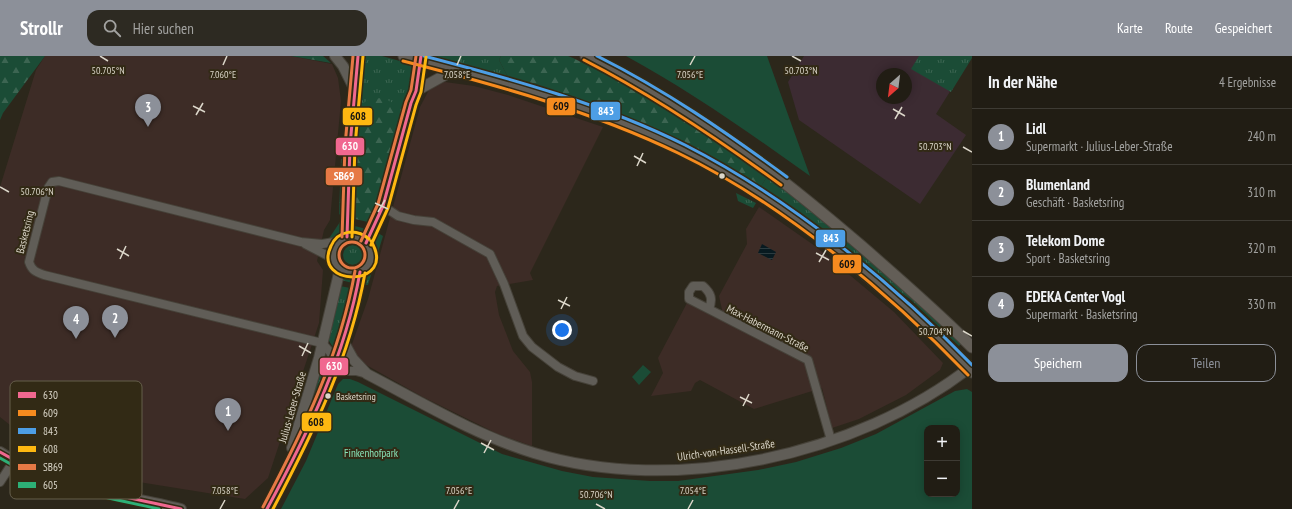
<!DOCTYPE html>
<html lang="de">
<head>
<meta charset="utf-8">
<style>
  :root { --surface:#211d14; --page:#2d2a22; --text:#f1f3f6; --muted:#a2a2a0; --line:#3e3b34; --accent:#8c9099 }
  body { margin:0; font-family:"PT Sans Narrow",sans-serif; background:var(--page); color:var(--text) }
  .controls { position:absolute; right:12px; bottom:12px; display:grid; overflow:hidden; border-radius:8px; box-shadow:0 2px 10px #0003 }
  .controls button { width:36px; height:36px; display:grid; place-items:center; padding:0; border:0; border-bottom:1px solid var(--line); background:var(--surface); color:var(--text); font:20px sans-serif }
  .compass { position:absolute; left:876px; top:12px; width:36px; height:36px; border-radius:50%; background:var(--surface); box-shadow:0 2px 10px #0003; rotate:208deg }
  .you { position:absolute; left:562px; top:274px; width:14px; height:14px; margin:-10px; border:3px solid #fff; border-radius:50%; background:#1a73e8; box-shadow:0 0 0 6px #1a73e833 }
  .badge { display:grid; place-items:center; width:26px; height:26px; border-radius:50%; background:var(--accent); color:#fff; font-size:13px; font-weight:700 }
  .pin { position:absolute; translate:-50% -33px; filter:drop-shadow(0 1px 2px #0008) }
  .pin::after { content:''; position:absolute; top:21px; width:14px; height:12px; background:inherit; clip-path:polygon(0 0,100% 0,50% 100%) }
  .list { margin:0; padding:0; list-style:none }
  h2 { display:flex; justify-content:space-between; align-items:center; height:52px; margin:0; padding:0 16px; font-size:17px }
  h2 small { font-size:13px; font-weight:400; color:var(--muted) }
  .list li { display:grid; grid-template-columns:26px 1fr auto; gap:12px; align-items:center; box-sizing:border-box; height:56px; padding:0 16px; border-top:1px solid var(--line) }
  .list b { display:block; font-size:15px; white-space:nowrap }
  .list p { margin:0; font-size:13px; white-space:nowrap; color:var(--muted) }
  .list em { font-size:13px; font-style:normal; color:var(--muted) }
  .actions { display:flex; gap:8px; padding:12px 16px }
  .actions a { flex:1; padding:9px 0; border:1px solid var(--accent); border-radius:12px; text-align:center; font-size:14px; color:var(--accent) }
  .actions .main { background:var(--accent); color:#fff }
  .icon { flex:none; width:22px; height:22px; fill:none; stroke:currentColor; stroke-width:2; stroke-linecap:round; stroke-linejoin:round }
  .map { position:relative; flex:none; width:972px; height:453px; overflow:hidden }
  header { display:flex; align-items:center; gap:24px; box-sizing:border-box; height:56px; padding:0 20px; background:var(--accent); color:#fff }
  header strong { font-size:19px }
  nav { display:flex; gap:22px; margin-inline-start:auto; font-size:14px }
  .search { width:280px; height:36px; background:var(--page); display:flex; align-items:center; gap:10px; box-sizing:border-box; padding:0 14px; border-radius:12px; color:var(--muted); font-size:15px }
  main { display:flex }
  aside { flex:1; background:var(--surface) }
  .map>svg:first-child { display:block }
  .commercial { fill:#3d2c26 }
  .education { fill:#3c2b32; fill-rule:evenodd }
  .grass { fill:url(#grass-tufts) }
  .forest { fill:url(#forest-firs) }
  .green { fill:#1b4c36; fill-rule:evenodd }
  .water { fill:url(#water-rules) }
  .lines { fill:none; stroke-linecap:round; stroke-linejoin:round }
  .minor-casing { stroke:#464239; stroke-width:10 }
  .tertiary-casing { stroke:#464239; stroke-width:12 }
  .secondary-casing { stroke:#464239; stroke-width:13 }
  .minor { stroke:#605d57; stroke-width:8 }
  .tertiary { stroke:#605d57; stroke-width:10 }
  .secondary { stroke:#635e57; stroke-width:11 }
  .bus-1-casing { stroke:#322a15; stroke-width:6 }
  .bus-2-casing { stroke:#322a15; stroke-width:6 }
  .bus-3-casing { stroke:#322a15; stroke-width:6 }
  .bus-4-casing { stroke:#322a15; stroke-width:6 }
  .bus-5-casing { stroke:#322a15; stroke-width:6 }
  .bus-6-casing { stroke:#322a15; stroke-width:6 }
  .bus-1 { stroke:#f06890; stroke-width:3 }
  .bus-2 { stroke:#f68b1f; stroke-width:3 }
  .bus-3 { stroke:#4d9ee5; stroke-width:3 }
  .bus-4 { stroke:#feb811; stroke-width:3 }
  .bus-5 { stroke:#e67945; stroke-width:3 }
  .bus-6 { stroke:#2daf76; stroke-width:3 }
  .ticks { fill:none; stroke:#dbd6c9; stroke-width:1.5 }
  .bus-dot { fill:#dbd6c9; stroke:#322a15; stroke-width:1.5 }
  .labels { text-anchor:middle; dominant-baseline:central; stroke-width:4; stroke-linejoin:round; paint-order:stroke }
  .bus-label { font-size:10px; fill:#dbd6c9; stroke:#322a15; text-anchor:start }
  .street-label { font-size:11px; fill:#dbd6c9; stroke:#322a15 }
  .park-label { font-size:11px; fill:#86e1b6; stroke:#322a15 }
  .key { fill:#322a15; stroke:#655e4b; stroke-width:1 }
  .key-label { font-size:11px; fill:#dbd6c9 }
  .ticks-label { font-size:10px; text-anchor:middle; fill:#dbd6c9; stroke:#322a15; stroke-width:4; stroke-linejoin:round; paint-order:stroke }
  .line-badge { stroke:#322a15; stroke-width:1.5 }
  .badge-label { font-size:11px; text-anchor:middle; font-weight:bold; fill:#fff }
  .pale-badge-label { font-size:11px; text-anchor:middle; font-weight:bold; fill:#111 }
</style>
</head>
<body>
<header>
<strong>Strollr</strong>
<div class="search"><svg class="icon" aria-label="search" viewBox="0 0 24 24"><circle cx="10" cy="10" r="6"/><path d="M15 15l6 6"/></svg>Hier suchen</div>
<nav><a>Karte</a><a>Route</a><a>Gespeichert</a></nav>
</header>
<main>
<div class="map">
<svg width="972" height="453" viewBox="0 0 972 453">
  <defs>
    <pattern id="grass-tufts" width="24" height="20" patternUnits="userSpaceOnUse"><rect width="24" height="20" fill="#1b4c36"/><path d="M3 7l-1-3M5 7V3M7 7l1-3M15 17l-1-3M17 17v-4M19 17l1-3" fill="none" stroke="#3c6552"/></pattern>
    <pattern id="forest-firs" width="22" height="20" patternUnits="userSpaceOnUse"><rect width="22" height="20" fill="#1b4c36"/><path d="M5 1l3.5 6h-7zM16 11l3.5 6h-7z" fill="#3c6552"/></pattern>
    <pattern id="water-rules" width="6" height="5" patternUnits="userSpaceOnUse"><rect width="6" height="5" fill="#081a20"/><path d="M0 2.5h6" fill="none" stroke="#2b3b3f"/></pattern>
  </defs>
  <rect width="100%" height="100%" fill="#2c271b"/>
  <path class="commercial" d="M45,0H291L332,8L338,22L341,45L330,164L324,174L317,205L323,214L319,267L268,422L245,443L120,423L50,401L0,361V131L36,14Z
    M445,26L474,30L508,39L603,71L530,217L533,224L497,230L495,236L499,259L513,295L530,316L532,326V390L498,378L423,341L361,306L352,294V288L368,243L420,51L431,30Z
    M759,151L815,190L894,256L943,307L940,314L906,339L859,363L832,372L822,332L754,353L700,324L695,327L691,335L651,340L663,317L658,302L687,247L720,264L723,258L719,240L747,188L746,173Z"/>
  <path class="education" d="M804,0H972L936,58L966,79L920,148L799,64L788,26ZM882,18H906V42H882Z"/>
  <path class="grass" d="M361,0H382L414,9L404,63L357,52Z
    M428,0H501L499,4L509,23Z
    M919,0H972V2L951,36L911,13Z
    M341,103H343L344,162L339,158Z
    M768,119L820,161L921,249L961,288L959,290L910,243L880,222L810,166L760,132Z
    M736,137L756,147L753,152L738,145Z
    M340,166L344,168L342,177L335,183L328,184Z
    M351,169L370,174L364,180L353,177Z
    M376,176L383,180L368,229H362C364,219 375,212 375,201C376,192 372,185 376,176Z
    M343 199a10 10 0 1 1 20 0a10 10 0 1 1-20 0Z
    M344,219L356,220V228L341,224Z
    M340,230L355,233L336,292L334,293L328,283Z
    M319,318L326,320L305,375L302,374Z"/>
  <path class="forest" d="M0,0H45L3,57L0,64Z
    M291,0H323L331,7Z
    M501,0H568L573,2L639,35L705,75L768,119L760,132L679,84L599,52L509,23L499,4Z
    M382,42L396,48L404,63L382,139L372,167L351,162L357,52L369,43Z"/>
  <path class="green" d="M626,0H767L810,120C750,77 690,35 626,0Z
    M643,309L651,316L639,329L632,321Z
    M343,323H350L358,326L502,398L562,415L593,421L650,425H678L758,414L796,406L841,392L876,378L955,335L967,333L972,336V453H281L306,405L338,328ZM927,372H957V438H927Z"/>
  <path class="water" d="M762,188L776,196L772,204L758,197Z"/>
  <g class="lines">
    <g class="minor-casing">
      <path id="minor" d="M383,150L398,160L414,164L433,166L490,198L504,228L523,280L532,291L558,311L575,320L593,325
        M305,188L334,203
        M709,253C713,243 711,237 703,230H693L689,236V243L808,304L831,384
        M335,307L330,296L322,287L44,219C36,216 32,215 29,206L48,132L52,126L59,125L301,186L322,188L340,185
        M332,315H356L367,318
        M0,426L13,406"/>
    </g>
    <g class="tertiary-casing">
      <path id="tertiary" d="M335,0L343,10L354,32
        M416,35L454,14
        M334 199a18 18 0 1 1 36 0a18 18 0 1 1-36 0Z
        M347,181L350,90L358,0
        M366,187L383,150L411,47L416,35L421,4
        M343,285L353,303L367,318C421,346 475,379 534,397C674,440 857,400 972,310
        M292,392L319,302L340,213
        M0,396C56,435 117,437 181,453
        M267,453C305,383 350,296 360,216"/>
    </g>
    <g class="secondary-casing">
      <path id="secondary" d="M404,0C498,24 593,51 681,93C746,125 804,167 859,213C899,246 937,279 972,316
        M586,0C687,48 775,116 860,189C898,222 936,255 972,291"/>
    </g>
    <use href="#minor" class="minor"/>
    <use href="#tertiary" class="tertiary"/>
    <use href="#secondary" class="secondary"/>
    <g class="bus-1-casing">
      <path id="bus-1" d="M347,181L350,90L358,0
        M366,187L383,150L411,47L416,35L421,0
        M0,396C60,432 115,438 181,453
        M267,453C308,377 345,301 360,216"/>
    </g>
    <g class="bus-2-casing">
      <path id="bus-2" d="M584,4C654,40 718,83 781,129
        M403,5C496,29 591,55 678,97C782,147 889,237 968,319"/>
    </g>
    <g class="bus-3-casing">
      <path id="bus-3" d="M424,0C512,23 603,48 685,89C789,142 891,225 972,309
        M597,0C665,34 726,76 787,121"/>
    </g>
    <g class="bus-4-casing">
      <path id="bus-4" d="M352,181L355,90L363,0
        M369,183C356,172 338,174 331,190C311,232 399,232 371,185
        M371,189L388,152L416,49L421,36L426,1
        M273,453C313,377 350,302 365,217"/>
    </g>
    <g class="bus-5-casing">
      <path id="bus-5" d="M342,181L345,90L353,0
        M361,185L378,148L406,46L411,34L416,0
        M339 199a13 13 0 1 1 26 0a13 13 0 1 1-26 0Z
        M263,451C303,375 340,300 355,215"/>
    </g>
    <g class="bus-6-casing">
      <path id="bus-6" d="M0,402C51,433 101,440 159,453"/>
    </g>
    <use href="#bus-1" class="bus-1"/>
    <use href="#bus-2" class="bus-2"/>
    <use href="#bus-3" class="bus-3"/>
    <use href="#bus-4" class="bus-4"/>
    <use href="#bus-5" class="bus-5"/>
    <use href="#bus-6" class="bus-6"/>
  </g>
  <path class="ticks" d="M100,0L108,5M792,0L801,5M223,9L227,0M457,9L461,0M690,9L695,0M193,50L205,56M893,53L905,60M196,59L203,47M895,63L902,51M963,91L972,96M634,100L646,107M637,110L643,97M0,131L9,136M375,147L388,153M378,156L385,144M117,193L129,200M816,197L829,204M120,203L126,190M819,206L826,194M558,244L570,250M561,253L567,241M963,275L972,280M299,290L311,297M302,300L308,287M740,341L752,347M743,350L749,338M481,387L494,394M484,397L491,384M596,448L605,453M220,453L225,444M454,453L459,444M688,453L693,444"/>
  <g class="bus-dot">
    <circle cx="722" cy="120" r="3.5"/>
    <circle cx="328" cy="340" r="3.5"/>
  </g>
  <g class="labels">
    <g class="bus-label">
      <text x="336" y="340">Basketsring</text>
    </g>
    <g class="street-label">
      <text transform="translate(25 176) rotate(-76)">Basketsring</text>
      <text transform="translate(768 272) rotate(27)">Max-Habermann-Straße</text>
      <text transform="translate(292 351) rotate(-74)">Julius-Leber-Straße</text>
      <text transform="translate(726 394) rotate(-8)">Ulrich-von-Hassell-Straße</text>
    </g>
    <g class="park-label">
      <text x="371" y="397">Finkenhofpark</text>
    </g>
  </g>
  <rect x="10" y="325" width="132" height="118" rx="6" class="key"/>
  <rect x="18" y="336" width="18" height="6" fill="#f06890"/>
  <rect x="18" y="354" width="18" height="6" fill="#f68b1f"/>
  <rect x="18" y="372" width="18" height="6" fill="#4d9ee5"/>
  <rect x="18" y="390" width="18" height="6" fill="#feb811"/>
  <rect x="18" y="408" width="18" height="6" fill="#e67945"/>
  <rect x="18" y="426" width="18" height="6" fill="#2daf76"/>
  <g class="key-label">
    <text x="43" y="343">630</text>
    <text x="43" y="361">609</text>
    <text x="43" y="379">843</text>
    <text x="43" y="397">608</text>
    <text x="43" y="415">SB69</text>
    <text x="43" y="433">605</text>
  </g>
  <g class="ticks-label">
    <text x="801" y="18">50.703°N</text>
    <text x="108" y="18">50.705°N</text>
    <text x="223" y="22">7.060°E</text>
    <text x="457" y="22">7.058°E</text>
    <text x="690" y="22">7.056°E</text>
    <text x="935" y="94">50.703°N</text>
    <text x="37" y="139">50.706°N</text>
    <text x="935" y="279">50.704°N</text>
    <text x="225" y="438">7.058°E</text>
    <text x="459" y="438">7.056°E</text>
    <text x="693" y="438">7.054°E</text>
    <text x="596" y="442">50.706°N</text>
  </g>
  <g class="line-badge">
    <rect x="546" y="41" width="30" height="19" rx="4" fill="#f68b1f"/>
    <rect x="590" y="45" width="31" height="20" rx="4" fill="#4d9ee5"/>
    <rect x="342" y="51" width="31" height="19" rx="4" fill="#feb811"/>
    <rect x="335" y="81" width="30" height="19" rx="4" fill="#f06890"/>
    <rect x="325" y="111" width="38" height="19" rx="4" fill="#e67945"/>
    <rect x="815" y="173" width="31" height="19" rx="4" fill="#4d9ee5"/>
    <rect x="832" y="198" width="30" height="20" rx="4" fill="#f68b1f"/>
    <rect x="319" y="301" width="30" height="19" rx="4" fill="#f06890"/>
    <rect x="301" y="356" width="31" height="20" rx="4" fill="#feb811"/>
  </g>
  <g class="badge-label">
    <text x="606" y="59">843</text>
    <text x="350" y="94">630</text>
    <text x="344" y="124">SB69</text>
    <text x="831" y="186">843</text>
    <text x="334" y="314">630</text>
  </g>
  <g class="pale-badge-label">
    <text x="561" y="54">609</text>
    <text x="358" y="64">608</text>
    <text x="847" y="212">609</text>
    <text x="316" y="370">608</text>
  </g>
</svg>
<div class="controls">
<button>+</button>
<button>−</button>
</div>
<svg class="compass" viewBox="-18 -18 36 36"><path d="M0-13l5 13h-10z" fill="#e53935"/><path d="M0 13l5-13h-10z" fill="#a2a2a0"/></svg>
<div class="you"></div>
<div class="pin badge" style="left:228px;top:375px">1</div>
<div class="pin badge" style="left:115px;top:282px">2</div>
<div class="pin badge" style="left:148px;top:71px">3</div>
<div class="pin badge" style="left:76px;top:283px">4</div>
</div>
<aside>
<h2>In der Nähe<small>4 Ergebnisse</small></h2>
<ul class="list">
<li><span class="badge">1</span><div><b>Lidl</b><p>Supermarkt · Julius-Leber-Straße</p></div><em>240 m</em></li>
<li><span class="badge">2</span><div><b>Blumenland</b><p>Geschäft · Basketsring</p></div><em>310 m</em></li>
<li><span class="badge">3</span><div><b>Telekom Dome</b><p>Sport · Basketsring</p></div><em>320 m</em></li>
<li><span class="badge">4</span><div><b>EDEKA Center Vogl</b><p>Supermarkt · Basketsring</p></div><em>330 m</em></li>
</ul>
<div class="actions"><a class="main">Speichern</a><a>Teilen</a></div>
</aside>
</main>
</body>
</html>
